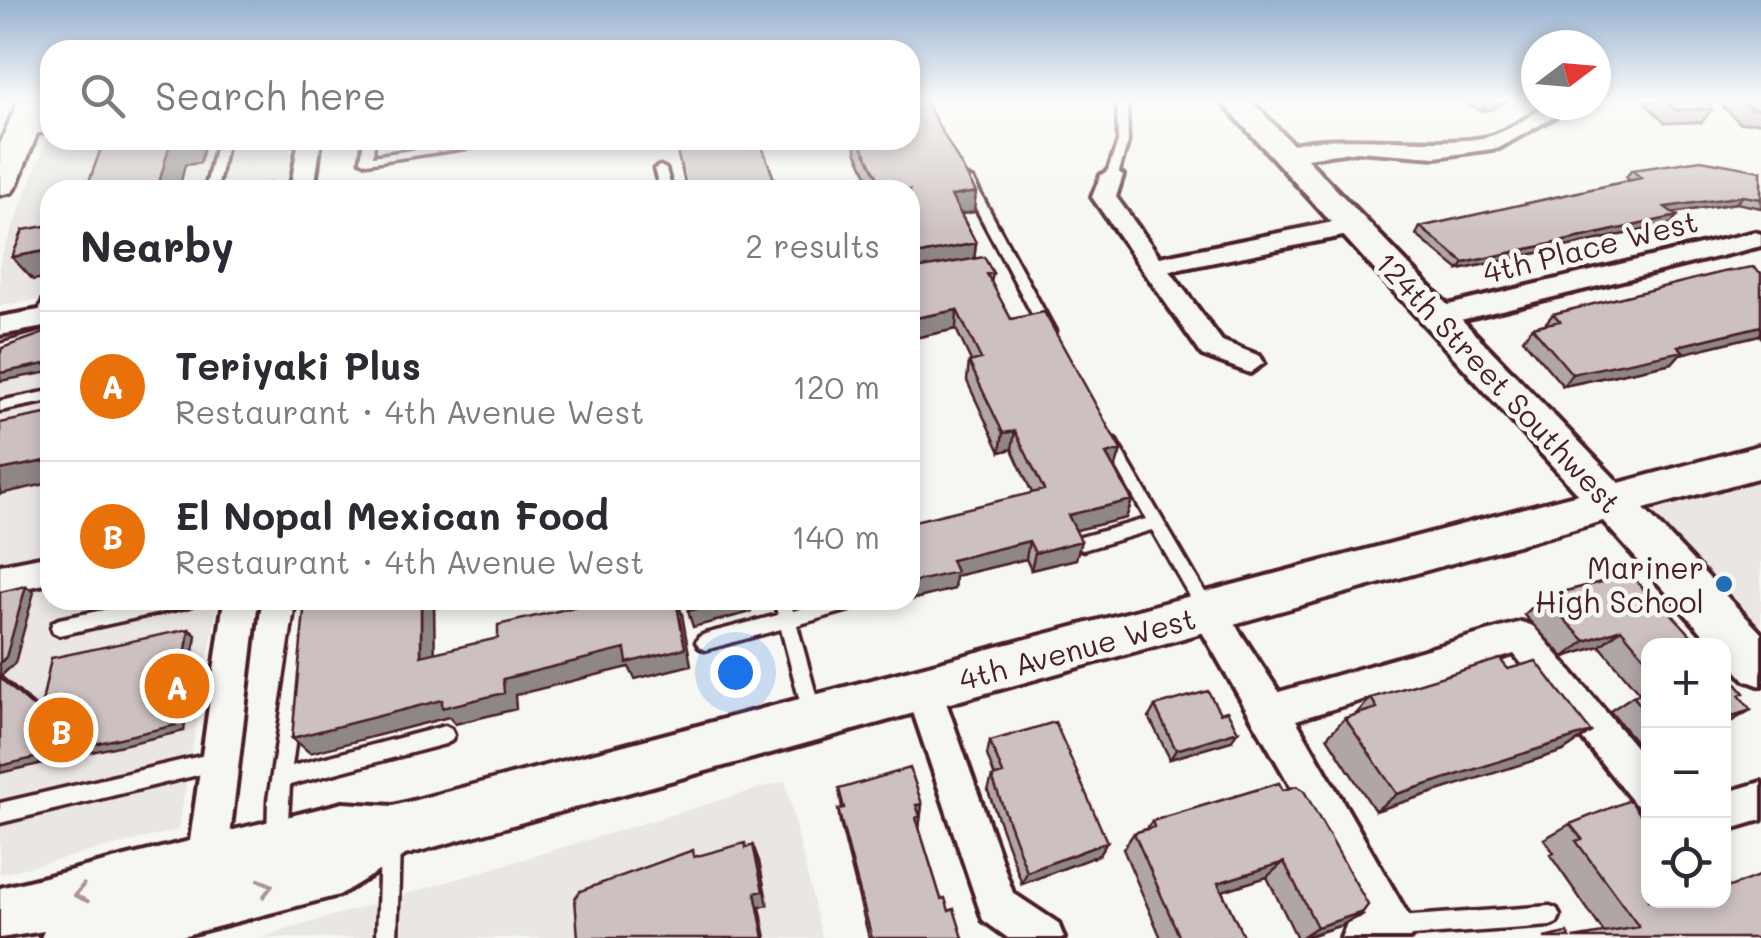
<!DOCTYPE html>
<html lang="en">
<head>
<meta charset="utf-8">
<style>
  :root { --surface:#fff; --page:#f2f2f3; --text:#2b2b33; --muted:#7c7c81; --line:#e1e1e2; --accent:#1f6fb2 }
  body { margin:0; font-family:Mali,sans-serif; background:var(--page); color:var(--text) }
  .controls { position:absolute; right:30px; bottom:30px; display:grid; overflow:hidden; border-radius:20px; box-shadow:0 5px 15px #0003 }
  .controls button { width:90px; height:90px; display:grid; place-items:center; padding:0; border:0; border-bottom:2px solid var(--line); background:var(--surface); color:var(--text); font:50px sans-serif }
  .compass { position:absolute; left:1521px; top:30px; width:90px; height:90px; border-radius:50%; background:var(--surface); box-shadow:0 5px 15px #0003; rotate:74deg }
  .you { position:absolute; left:735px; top:672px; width:35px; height:35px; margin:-25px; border:8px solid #fff; border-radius:50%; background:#1a73e8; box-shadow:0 0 0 15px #1a73e833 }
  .badge { display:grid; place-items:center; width:65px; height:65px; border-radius:50%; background:var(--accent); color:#fff; font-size:32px; font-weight:700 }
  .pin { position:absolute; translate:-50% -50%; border:5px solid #fff; box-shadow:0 2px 10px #0006 }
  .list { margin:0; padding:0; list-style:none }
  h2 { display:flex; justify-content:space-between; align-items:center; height:130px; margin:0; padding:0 40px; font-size:42px }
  h2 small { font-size:32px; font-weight:400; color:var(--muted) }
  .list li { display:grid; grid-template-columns:65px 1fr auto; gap:30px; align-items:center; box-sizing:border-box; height:150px; padding:0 40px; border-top:2px solid var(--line) }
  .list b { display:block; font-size:38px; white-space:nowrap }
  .list p { margin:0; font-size:32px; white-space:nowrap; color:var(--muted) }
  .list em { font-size:32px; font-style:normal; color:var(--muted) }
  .icon { flex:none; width:55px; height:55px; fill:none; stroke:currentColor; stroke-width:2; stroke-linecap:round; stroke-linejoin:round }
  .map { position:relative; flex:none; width:1761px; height:938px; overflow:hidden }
  .search { position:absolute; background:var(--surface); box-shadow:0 5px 15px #0003; left:40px; top:40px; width:880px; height:110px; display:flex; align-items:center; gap:25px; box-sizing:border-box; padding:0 35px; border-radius:30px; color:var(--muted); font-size:38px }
  .panel { position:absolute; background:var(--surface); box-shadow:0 5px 15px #0003; left:40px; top:180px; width:880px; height:430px; border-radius:30px }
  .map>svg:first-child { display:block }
  .built { fill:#e9e6e3 }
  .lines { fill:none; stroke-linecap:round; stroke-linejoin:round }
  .service-casing { stroke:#4a1f2b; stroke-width:7 }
  .minor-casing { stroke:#4a1f2b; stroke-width:8 }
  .tertiary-casing { stroke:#4a1f2b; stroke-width:8 }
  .secondary-casing { stroke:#4a1f2b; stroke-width:7 }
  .service { fill:#f6f6f2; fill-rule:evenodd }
  .minor { fill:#f6f6f2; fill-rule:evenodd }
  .tertiary { fill:#f6f6f2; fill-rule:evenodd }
  .secondary { fill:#f6f6f2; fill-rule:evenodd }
  .wall { fill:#afa6a5; stroke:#4a1f2b; stroke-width:2.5 }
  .shaded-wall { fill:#8f8786; stroke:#4a1f2b; stroke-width:2.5 }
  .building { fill:#ccc1c0; stroke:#4a1f2b; stroke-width:2.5 }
  .oneway { stroke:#a99598 }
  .poi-dot { fill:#1f6fb2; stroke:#f6f6f2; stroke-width:4 }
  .labels { text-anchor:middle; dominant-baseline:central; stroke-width:9; stroke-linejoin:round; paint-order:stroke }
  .street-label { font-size:30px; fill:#4a1f2b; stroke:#f6f6f2 }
  .poi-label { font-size:30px; fill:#4a1f2b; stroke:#f6f6f2; text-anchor:end }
</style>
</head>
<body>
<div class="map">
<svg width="1761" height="938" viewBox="0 0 1761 938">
  <rect width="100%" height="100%" fill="#f6f6f2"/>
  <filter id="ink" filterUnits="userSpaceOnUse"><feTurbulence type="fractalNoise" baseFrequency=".01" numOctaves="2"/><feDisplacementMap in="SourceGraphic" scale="20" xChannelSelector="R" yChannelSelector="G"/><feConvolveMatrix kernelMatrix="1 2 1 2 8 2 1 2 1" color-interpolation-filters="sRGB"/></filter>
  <g filter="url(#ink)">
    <path class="built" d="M50,132V140H293L285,190H50V298L0,306V260Z
      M50,327V600H218L178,830L0,874V335Z
      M1761,461V665L1612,503Z
      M785,781L822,938H259Z"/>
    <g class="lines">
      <g class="service-casing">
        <path id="service" d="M1117,101H1127L1128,142L1118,175L1112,178L1106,175L1118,142Z
          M50,126V132L22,135L17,132L22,129Z
          M217,140H227L217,190H205Z
          M364,140H374L373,156L476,140H503L498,143L367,163L361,160Z
          M660,166L666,169L672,190H660L654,169Z
          M967,177L973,180L1055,331L1053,334L1048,336L1041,331L961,180Z
          M50,295V319L43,324L38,322L36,319L44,299Z
          M50,330V340L0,354V344Z
          M50,391V401L0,411V401Z
          M1110,437L1115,439L1212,604L1214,609L1212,614L1206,616L1200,614L1152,530L1083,550L1077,548L1075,543L1077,538L1146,519L1103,443Z
          M152,600H194L192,605L186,607L59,635L53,632L51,627L53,622L59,619Z
          M299,600H315L292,766L445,726L451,729L454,735L451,741L445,744L290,785L287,839L284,846L277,849L270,846L267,839L268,800Z
          M774,600H790L793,611L833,600H868L866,605L860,607L797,625L822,717L819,723L813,726L807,723L804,717L781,629L705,650L699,647L696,642L699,637L705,634L778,615Z
          M218,752L225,755L227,761L225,767L218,770L0,823V803Z
          M390,836L397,839L400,846L397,938H377L380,846L383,839Z
          M1550,906L1557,909L1560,916L1557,923L1550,926L1398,937L1391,934L1388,927L1391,920L1398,917Z"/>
      </g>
      <g class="minor-casing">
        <path id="minor" d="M1548,105H1575L1499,148L1436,157L1358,151L1284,161L1273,154C1303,124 1445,152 1494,135C1513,128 1531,115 1548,105Z
          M299,140H321L314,190H290Z
          M1112,168L1123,175L1116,197L1160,257L1353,218L1365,226L1353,234L1170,271L1222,341L1260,356L1264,363L1250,373L1202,355L1092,197L1101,175Z
          M1755,232L1761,234V246L1440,325L1427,316L1440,307Z
          M50,308V326L0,335V317Z
          M50,555V583L0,593V565Z
          M1209,598L1221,603L1279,692L1521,622L1533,626L1648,762V810L1635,804L1514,654L1296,720L1415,927L1410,938H1341L1347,923L1365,916L1197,623L1192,613L1197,603Z
          M224,600H258L227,862L221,876L207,882L193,876L187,862Z
          M923,672L936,676L941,688L1013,893L1058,923L1064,938H1008L983,920L905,688L910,676Z
          M1761,782V820L1724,831V793Z"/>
      </g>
      <g class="tertiary-casing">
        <path id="tertiary" d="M1221,101H1251L1619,483L1761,445V477L1644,509L1761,633V686L1745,680L1724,656V646H1714L1603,521L405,855L339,895L174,938H41L44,931L0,938V888L343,803L393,806L1578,494Z"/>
      </g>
      <g class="secondary-casing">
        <path id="secondary" d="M18,101H50L17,185L12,192L0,195V144Z"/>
      </g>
      <use href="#service" class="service"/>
      <use href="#minor" class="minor"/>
      <use href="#tertiary" class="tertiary"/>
      <use href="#secondary" class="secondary"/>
    </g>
    <path class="wall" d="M1461,101H1506L1493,109L1482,111Z
      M1646,101H1705L1712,109L1702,122L1665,123L1645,103Z
      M1720,101H1761V122L1740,123L1719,103Z
      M856,140H910L974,212L961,214L976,243L974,258L993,273L991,283L1011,319L1115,469L1132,500L1126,518L1076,530V559L1031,570L1026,559L955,576L954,589L910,600L1032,493L1012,449L1000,452L967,381L969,362L971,361L956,329L910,339V190H874L856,151Z
      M1632,170L1761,171V208L1736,203L1672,213L1671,224L1459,270L1416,235L1420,227L1630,181L1626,177Z
      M1761,273V337L1759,335L1680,354L1672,363L1563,386L1523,339L1532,327L1545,324L1553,314Z
      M1625,576L1648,646V756L1610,711L1633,696L1640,694L1600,646L1564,657L1524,615L1543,597Z
      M1508,669L1591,732L1563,751L1375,811L1327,737L1345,718L1355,715L1371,698Z
      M1155,706L1231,741L1170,759L1149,717Z
      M990,741L1099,855L1022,884L988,791L992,777H995L987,755Z
      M1279,783L1342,925L1303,938H1297L1267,877L1222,891L1244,938H1161L1123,849L1134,833L1146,829L1152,821Z
      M839,789L922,804L919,828L941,899L949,911L963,938H869L840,822L838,809L842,808Z
      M1570,824L1648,900H1724L1761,938L1604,933L1550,855L1554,853L1544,839Z"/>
    <path class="shaded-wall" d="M1487,101H1506L1493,109L1482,111Z
      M186,140H206L200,163L185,165L179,190H157L170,143Z
      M976,192L974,212L950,216L951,196Z
      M1743,196L1736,203L1659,215L1665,207Z
      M1677,216L1671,224L1459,270L1464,263Z
      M976,243L974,262L910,275V256Z
      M50,250V277L33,280L12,257Z
      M957,310L956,329L910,339V319Z
      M1761,326V333L1759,335L1680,354L1672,363L1563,386L1572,374L1678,346Z
      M50,363V372L0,381V373Z
      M1015,431L1012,449L1000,452L1003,433Z
      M1121,450L1115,469L1106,454Z
      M50,460V483L0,494V470Z
      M1132,500L1126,518L1064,533L1068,515Z
      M1029,541L1026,559L955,576L954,589L910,600V583L951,560Z
      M1081,541L1076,559L1031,570L1035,553Z
      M26,586L34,592L15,663L1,676L49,718L40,713L0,678V663Z
      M421,600H434L435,673L421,656Z
      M677,600L682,614L691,665L635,679L629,667L515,695L516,709L455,724L449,717L310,753L292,738L503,679Z
      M731,600H748L751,612L693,627L688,611Z
      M189,629L196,635L184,731L0,773V766Z
      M1621,629L1600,646L1564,657L1585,641Z
      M1751,710L1727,724L1730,723L1724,726V720Z
      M1238,731L1231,741L1170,759L1176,750Z
      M1591,732L1563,751L1375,811L1397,794Z
      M922,804L919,830L915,831L916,805Z
      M1107,842L1099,855L1022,884L1027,872Z
      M753,845L759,861L768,905L760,907L766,938H764L755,893Z
      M1284,862L1267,877L1203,897L1218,883Z
      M1363,912L1342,925L1300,938L1317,927Z"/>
    <path class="building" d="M910,101H925L976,192L951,196L976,243L910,256V190H884L859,140H910Z
      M1666,101H1705L1712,109L1675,110Z
      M1743,101H1761V109H1751Z
      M104,140H186L170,143L157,190H86Z
      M674,140H750L753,148L762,146L778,190H687Z
      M1701,160L1761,171V199L1743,196L1665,207L1677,216L1464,263L1420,227L1641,178L1632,170Z
      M272,183L271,190H241V188Z
      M50,225V250L12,257L23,230Z
      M984,257L993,273L987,274L1011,319L1044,312L1121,450L1106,454L1132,500L1068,515L1081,541L1035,553L1029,541L951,560L956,572L910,583V522L1044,490L1015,431L1003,433L969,362L981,359L957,310L910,319V270Z
      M1753,267L1761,273V326L1678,346L1683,351L1572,374L1532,327L1560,321L1553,314L1723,272Z
      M47,332H50V363L0,373V355L2,348Z
      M50,413V460L0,470V423Z
      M1625,576L1634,578L1643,589L1648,588L1701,646H1648V661L1621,629L1585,641L1543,597Z
      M26,586L6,657L0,663V592Z
      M305,600H421V656L498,638V625L604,600H622L624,609L662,600H676L685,648L627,663L625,649L503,679L504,693L442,708V700L292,738Z
      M686,600H731L688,611Z
      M189,629L176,725L0,766V678L40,713L51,658Z
      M1500,659L1508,669L1536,661L1591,732L1397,794L1345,718L1377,708L1371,698Z
      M1724,670L1744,693L1739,695L1751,710L1726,718L1730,723L1724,725Z
      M1208,691L1220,713L1227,711L1238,731L1176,750L1155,706Z
      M1648,691V714L1633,696Z
      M1055,722L1107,842L1027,872L992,777L1003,774L990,741Z
      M910,768L922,804L916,805L920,816L916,818L941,899L945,898L949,911L954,909L963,938H872L838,809L844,808L839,789Z
      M1279,783L1283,790L1297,786L1304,791L1368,905L1363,912L1317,927L1284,862L1218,883L1244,938H1180L1134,833L1154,827L1152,821Z
      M1630,800L1648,825V900H1724V889L1761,875V938H1573L1639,927L1576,841L1582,839L1570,824Z
      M745,843L746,848L753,845L763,891L755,893L764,938H578L575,898L580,891L693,850L694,857Z
      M1567,933L1570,938H1544Z"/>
    <defs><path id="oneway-chevron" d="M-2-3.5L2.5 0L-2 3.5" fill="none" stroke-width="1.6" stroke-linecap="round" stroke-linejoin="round" transform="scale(2.5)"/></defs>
    <g class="oneway">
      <use href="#oneway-chevron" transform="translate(266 887) rotate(-15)"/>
      <use href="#oneway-chevron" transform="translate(81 894) rotate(166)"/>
    </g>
  </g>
  <linearGradient id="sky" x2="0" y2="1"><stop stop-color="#96b1d1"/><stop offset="0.43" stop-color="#fbfbf9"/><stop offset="1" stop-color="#fbfbf9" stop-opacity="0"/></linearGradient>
  <rect width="1761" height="233" fill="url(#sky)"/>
  <circle class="poi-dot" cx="1724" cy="584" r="10"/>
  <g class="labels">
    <g class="street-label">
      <text transform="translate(1590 246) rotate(-14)">4th Place West</text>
      <text transform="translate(1499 382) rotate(47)">124th Street Southwest</text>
      <text transform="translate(1077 648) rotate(-15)">4th Avenue West</text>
    </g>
    <g class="poi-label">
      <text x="1704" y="567">Mariner<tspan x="1704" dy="34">High School</tspan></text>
    </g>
  </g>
</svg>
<div class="controls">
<button>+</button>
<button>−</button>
<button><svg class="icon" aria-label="locate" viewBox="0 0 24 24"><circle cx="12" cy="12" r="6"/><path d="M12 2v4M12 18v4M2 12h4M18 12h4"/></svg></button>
</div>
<svg class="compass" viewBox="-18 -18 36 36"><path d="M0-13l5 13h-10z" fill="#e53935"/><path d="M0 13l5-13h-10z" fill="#7c7c81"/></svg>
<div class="you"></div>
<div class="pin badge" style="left:177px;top:686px;background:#e8710a">A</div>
<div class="pin badge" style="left:61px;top:730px;background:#e8710a">B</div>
<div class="search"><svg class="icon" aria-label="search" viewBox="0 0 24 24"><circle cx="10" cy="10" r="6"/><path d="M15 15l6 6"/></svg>Search here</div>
<section class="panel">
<h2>Nearby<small>2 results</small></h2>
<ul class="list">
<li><span class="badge" style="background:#e8710a">A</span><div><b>Teriyaki Plus</b><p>Restaurant · 4th Avenue West</p></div><em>120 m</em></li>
<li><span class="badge" style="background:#e8710a">B</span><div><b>El Nopal Mexican Food</b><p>Restaurant · 4th Avenue West</p></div><em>140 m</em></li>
</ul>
</section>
</div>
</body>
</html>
